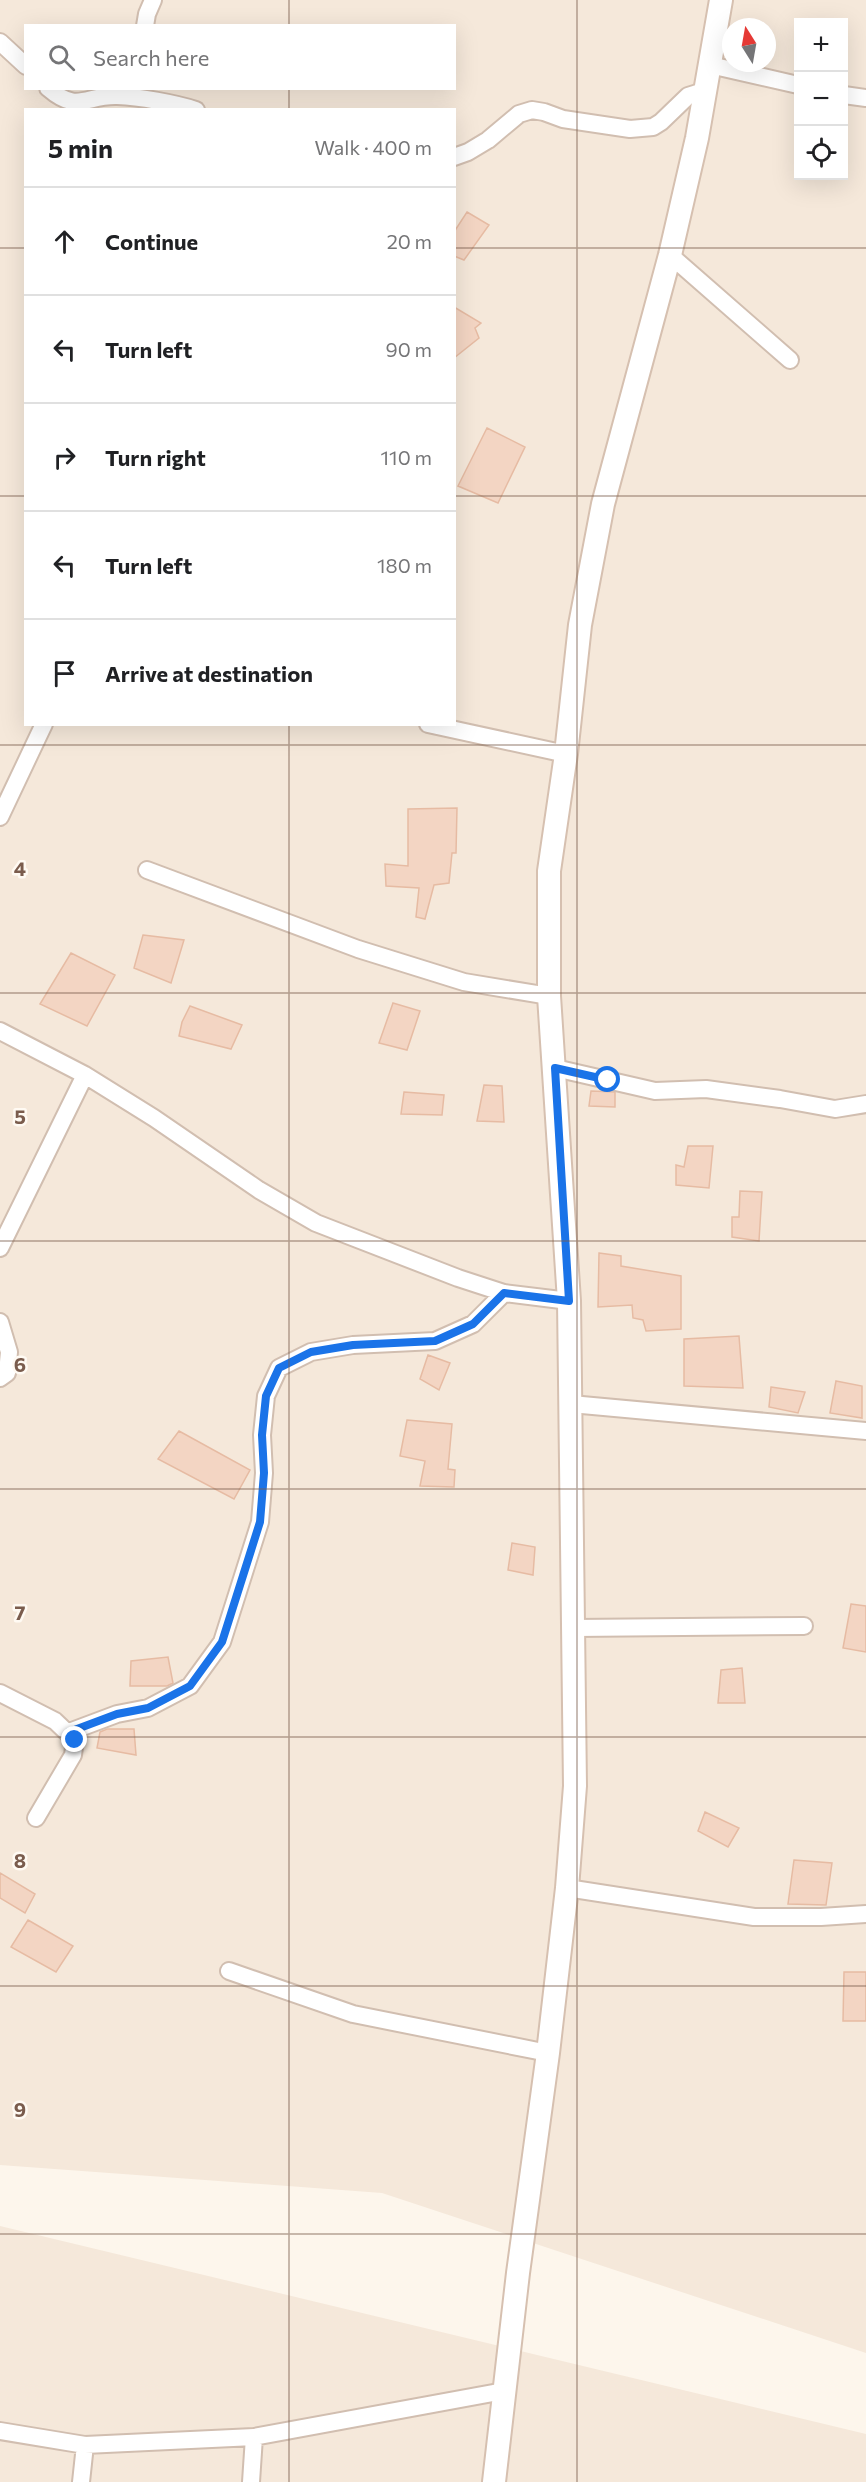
<!DOCTYPE html>
<html lang="en">
<head>
<meta charset="utf-8">
<style>
  :root { --surface:#fff; --page:#f2f2f2; --text:#202124; --muted:#757577; --line:#e0e0e0 }
  body { margin:0; font-family:Commissioner,sans-serif; background:var(--page); color:var(--text) }
  .controls { position:absolute; right:18px; top:18px; display:grid; overflow:hidden; border-radius:0px; box-shadow:0 6px 24px #0002 }
  .controls button { width:54px; height:54px; display:grid; place-items:center; padding:0; border:0; border-bottom:2px solid var(--line); background:var(--surface); color:var(--text); font:30px sans-serif }
  .compass { position:absolute; left:722px; top:18px; width:54px; height:54px; border-radius:50%; background:var(--surface); box-shadow:0 6px 24px #0002; rotate:349deg }
  .stop { position:absolute; width:18px; height:18px; margin:-14px; border:4px solid #1a73e8; border-radius:50%; background:#fff }
  .stop.end { background:#1a73e8; border-color:#fff; box-shadow:0 2px 6px #0008 }
  .list { margin:0; padding:0; list-style:none }
  h2 { display:flex; justify-content:space-between; align-items:center; height:78px; margin:0; padding:0 24px; font-size:26px }
  h2 small { font-size:20px; font-weight:400; color:var(--muted) }
  .list li { display:grid; grid-template-columns:39px 1fr auto; gap:18px; align-items:center; box-sizing:border-box; height:108px; padding:0 24px; border-top:2px solid var(--line) }
  .list b { display:block; font-size:22px; white-space:nowrap }
  .list em { font-size:20px; font-style:normal; color:var(--muted) }
  .icon { flex:none; width:33px; height:33px; fill:none; stroke:currentColor; stroke-width:2; stroke-linecap:round; stroke-linejoin:round }
  .map { position:relative; flex:none; width:866px; height:2482px; overflow:hidden }
  .search { position:absolute; background:var(--surface); box-shadow:0 6px 24px #0002; left:24px; top:24px; width:432px; height:66px; display:flex; align-items:center; gap:15px; box-sizing:border-box; padding:0 21px; border-radius:0px; color:var(--muted); font-size:22px }
  .panel { position:absolute; background:var(--surface); box-shadow:0 6px 24px #0002; left:24px; top:108px; width:432px; height:618px; border-radius:0px }
  .map>svg:first-child { display:block }
  .residential { fill:#f5e8da; fill-rule:evenodd }
  .building { fill:#f3d5c3; stroke:#e6bba3; stroke-width:1.5 }
  .lines { fill:none; stroke-linecap:round; stroke-linejoin:round }
  .minor-casing { stroke:#d1beb0; stroke-width:20 }
  .secondary-casing { stroke:#d6c0b0; stroke-width:26 }
  .minor { stroke:#fff; stroke-width:16 }
  .secondary { stroke:#fff; stroke-width:22 }
  .route { stroke:#1a73e8; stroke-width:8 }
  .grid { fill:none; stroke:#7a5c4d; stroke-width:1.5; stroke-opacity:0.55 }
  .grid-label { font-size:20px; text-anchor:middle; font-weight:bold; fill:#7a5c4d; stroke:#fffaf3; stroke-width:5; stroke-linejoin:round; paint-order:stroke }
</style>
</head>
<body>
<div class="map">
<svg width="866" height="2482" viewBox="0 0 866 2482">
  <rect width="100%" height="100%" fill="#fdf6ec"/>
  <path class="residential" d="M0,0H866V2353L382,2193L0,2165ZM798,22H844V176H798ZM26,26H454V88H26ZM731,27H767V63H731ZM26,110H454V724H26Z
    M0,2226L866,2434V2482H0Z"/>
  <path class="building" d="M467,212L489,225L464,260L454,256V232Z
    M454,307L481,323L475,328L479,338L454,358Z
    M487,428L525,447L498,503L458,486Z
    M457,808L456,853H452L449,883L434,885L425,919L416,917L419,888L386,886L385,864L408,866V809Z
    M143,935L184,940L171,983L134,968Z
    M71,953L115,975L87,1026L40,1004Z
    M393,1003L420,1011L407,1050L379,1043Z
    M190,1006L242,1025L231,1049L179,1036L182,1022Z
    M484,1085L502,1086L504,1122L477,1121Z
    M591,1091L615,1092V1107L589,1106Z
    M404,1092L444,1095L442,1115L401,1114Z
    M688,1146H713L709,1188L676,1185V1165L684,1167Z
    M740,1191L762,1192L759,1241L732,1237V1217H739Z
    M599,1253L621,1256V1266L681,1276V1329L646,1331L643,1320L633,1318L632,1305L598,1307Z
    M739,1336L743,1388L684,1386V1339Z
    M428,1355L450,1363L439,1390L420,1379Z
    M836,1381L862,1386V1418L830,1413Z
    M771,1387L805,1392L798,1413L769,1407Z
    M407,1420L452,1424L448,1469L455,1470L454,1487L420,1486L425,1461L400,1456Z
    M179,1431L250,1470L234,1499L158,1459Z
    M512,1543L535,1547L533,1575L508,1570Z
    M851,1604L866,1606V1652L843,1648Z
    M168,1657L173,1683L167,1686H130L131,1661Z
    M742,1668L745,1703H718L721,1670Z
    M107,1729H134L136,1755L97,1748L100,1732Z
    M705,1812L739,1828L728,1847L698,1831Z
    M794,1860L832,1863L826,1905L788,1904Z
    M0,1873L35,1894L25,1913L0,1898Z
    M28,1920L73,1946L56,1972L11,1947Z
    M844,1972H866V2021H843Z"/>
  <g class="lines">
    <g class="minor-casing">
      <path id="minor" d="M145,26L147,14L153,0
        M0,42L26,66
        M710,65L798,85
        M48,88C78,114 85,95 117,96C140,97 174,103 196,110
        M844,95L866,98
        M454,157L468,152L488,140L519,114L532,110L544,112L563,119L630,129L653,127L661,122L688,96L704,91
        M670,255L790,360
        M428,724L566,754
        M0,817L44,724
        M147,870L358,949L464,982L549,996
        M0,1031L85,1075L154,1118L259,1190L316,1223L458,1278L504,1293L569,1301
        M555,1068L655,1091L706,1089L780,1099L835,1109L866,1104
        M0,1248L85,1075
        M0,1322L9,1352L7,1373L0,1378
        M571,1404L866,1431
        M574,1628L804,1626
        M0,1693L55,1721L75,1740L73,1755L36,1818
        M69,1732L117,1714L148,1708L190,1686L222,1642L260,1522L264,1473L262,1435L266,1396L279,1368L311,1352L353,1345L435,1341L473,1324L504,1293
        M567,1888L754,1917H821L866,1914
        M229,1971L353,2014L548,2053
        M0,2431L85,2445L254,2437L504,2391
        M81,2482L85,2445
        M251,2482L254,2437"/>
    </g>
    <g class="secondary-casing">
      <path id="secondary" d="M494,2482L518,2273L548,2053L567,1888L575,1786L569,1301L549,996V871L566,754L580,625L603,504L670,255L697,138L721,0"/>
    </g>
    <use href="#minor" class="minor"/>
    <use href="#secondary" class="secondary"/>
  </g>
  <g class="lines">
    <path class="route" d="M75,1740L69,1732L117,1714L148,1708L190,1686L222,1642L260,1522L264,1473L262,1435L266,1396L279,1368L311,1352L353,1345L435,1341L473,1324L504,1293L569,1301L555,1068L608,1080"/>
  </g>
  <path class="grid" d="M289,0V26M577,0V2482M289,88V110M0,248H26M454,248H866M0,496H26M454,496H866M289,724V2482M0,745H866M0,993H866M0,1241H866M0,1489H866M0,1737H866M0,1986H866M0,2234H866"/>
  <g class="grid-label">
    <text x="20" y="876">4</text>
    <text x="20" y="1124">5</text>
    <text x="20" y="1372">6</text>
    <text x="20" y="1620">7</text>
    <text x="20" y="1868">8</text>
    <text x="20" y="2117">9</text>
  </g>
</svg>
<div class="controls">
<button>+</button>
<button>−</button>
<button><svg class="icon" aria-label="locate" viewBox="0 0 24 24"><circle cx="12" cy="12" r="6"/><path d="M12 2v4M12 18v4M2 12h4M18 12h4"/></svg></button>
</div>
<svg class="compass" viewBox="-18 -18 36 36"><path d="M0-13l5 13h-10z" fill="#e53935"/><path d="M0 13l5-13h-10z" fill="#757577"/></svg>
<div class="stop" style="left:608px;top:1080px"></div>
<div class="stop end" style="left:75px;top:1740px"></div>
<div class="search"><svg class="icon" aria-label="search" viewBox="0 0 24 24"><circle cx="10" cy="10" r="6"/><path d="M15 15l6 6"/></svg>Search here</div>
<section class="panel">
<h2>5 min<small>Walk · 400 m</small></h2>
<ul class="list">
<li><svg class="icon" aria-label="ahead" viewBox="0 0 24 24"><path d="M12 20V5M6 11l6-6 6 6"/></svg><div><b>Continue</b></div><em>20 m</em></li>
<li><svg class="icon" aria-label="left" viewBox="0 0 24 24"><path d="M17 20v-9H6M10 6l-5 5 5 5"/></svg><div><b>Turn left</b></div><em>90 m</em></li>
<li><svg class="icon" aria-label="right" viewBox="0 0 24 24"><path d="M7 20v-9h11M14 6l5 5-5 5"/></svg><div><b>Turn right</b></div><em>110 m</em></li>
<li><svg class="icon" aria-label="left" viewBox="0 0 24 24"><path d="M17 20v-9H6M10 6l-5 5 5 5"/></svg><div><b>Turn left</b></div><em>180 m</em></li>
<li><svg class="icon" aria-label="arrive" viewBox="0 0 24 24"><path d="M6 21V4h12l-3 4 3 4H6"/></svg><div><b>Arrive at destination</b></div></li>
</ul>
</section>
</div>
</body>
</html>
